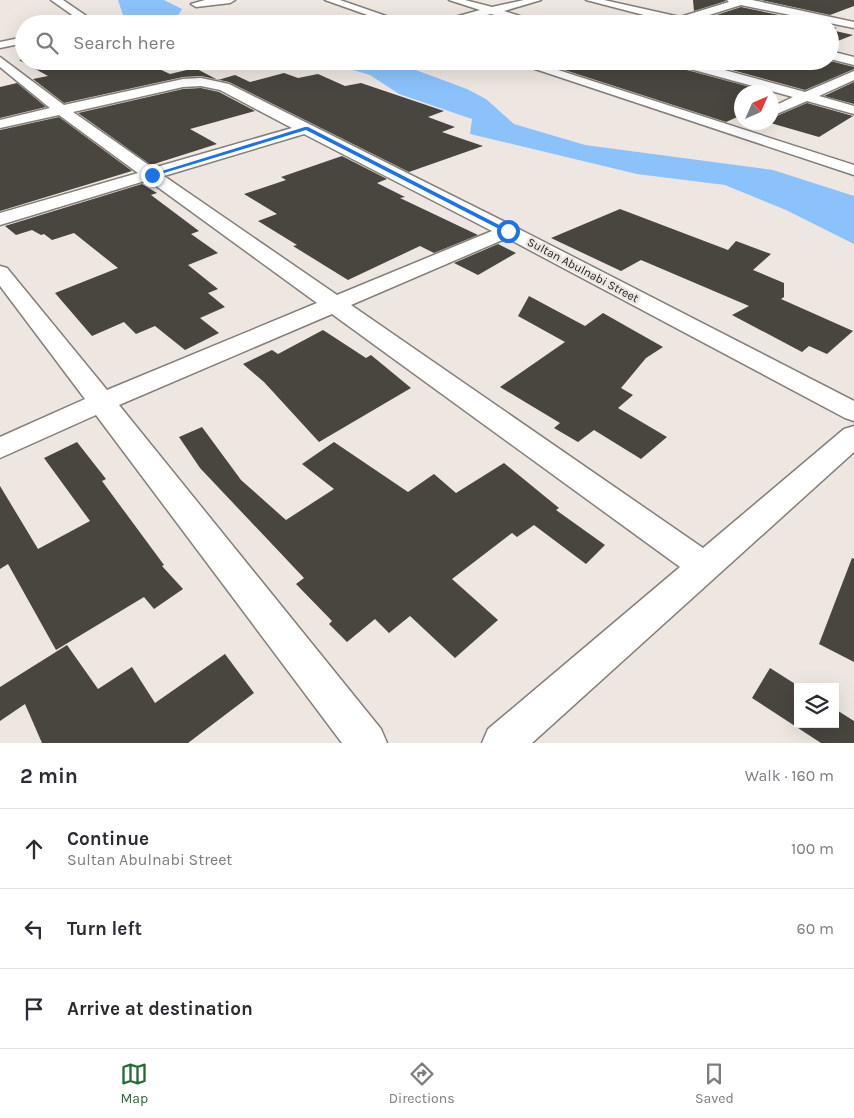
<!DOCTYPE html>
<html lang="en">
<head>
<meta charset="utf-8">
<style>
  :root { --surface:#fff; --page:#f7f7f7; --text:#2b2b33; --muted:#7c7c81; --line:#e1e1e2; --accent:#286a35 }
  body { margin:0; font-family:Karla,sans-serif; background:var(--page); color:var(--text) }
  .controls { position:absolute; right:15px; bottom:15px; display:grid; overflow:hidden; border-radius:0px; box-shadow:0 5px 20px #0002 }
  .controls button { width:45px; height:45px; display:grid; place-items:center; padding:0; border:0; border-bottom:1px solid var(--line); background:var(--surface); color:var(--text); font:25px sans-serif }
  .compass { position:absolute; left:734px; top:85px; width:45px; height:45px; border-radius:50%; background:var(--surface); box-shadow:0 5px 20px #0002; rotate:45deg }
  .stop { position:absolute; width:15px; height:15px; margin:-11px; border:4px solid #1a73e8; border-radius:50%; background:#fff }
  .stop.end { background:#1a73e8; border-color:#fff; box-shadow:0 1px 5px #0008 }
  .list { margin:0; padding:0; list-style:none }
  h2 { display:flex; justify-content:space-between; align-items:center; height:65px; margin:0; padding:0 20px; font-size:21px }
  h2 small { font-size:16px; font-weight:400; color:var(--muted) }
  .list li { display:grid; grid-template-columns:32px 1fr auto; gap:15px; align-items:center; box-sizing:border-box; height:80px; padding:0 20px; border-top:1px solid var(--line) }
  .list b { display:block; font-size:19px; white-space:nowrap }
  .list p { margin:0; font-size:16px; white-space:nowrap; color:var(--muted) }
  .list em { font-size:16px; font-style:normal; color:var(--muted) }
  .icon { flex:none; width:28px; height:28px; fill:none; stroke:currentColor; stroke-width:2; stroke-linecap:round; stroke-linejoin:round }
  .map { position:relative; flex:none; width:854px; height:743px; overflow:hidden }
  .search { position:absolute; background:var(--surface); box-shadow:0 5px 20px #0002; left:15px; right:15px; top:15px; height:55px; display:flex; align-items:center; gap:12px; box-sizing:border-box; padding:0 18px; border-radius:28px; color:var(--muted); font-size:19px }
  .sheet { height:305px; background:var(--surface) }
  nav { display:flex; justify-content:space-around; align-items:center; box-sizing:border-box; height:70px; border-top:1px solid var(--line); background:var(--surface); font-size:14px; color:var(--muted) }
  nav a { display:grid; justify-items:center; gap:2px }
  nav .on { color:var(--accent) }
  .map>svg:first-child { display:block }
  .water { fill:#8bc2fc }
  .building { fill:#49453f }
  .lines { fill:none; stroke-linecap:round; stroke-linejoin:round }
  .street-casing { stroke:#847e78; stroke-width:3 }
  .street { fill:#fff; fill-rule:evenodd }
  .route { fill:#1a73e8 }
  .labels { text-anchor:middle; dominant-baseline:central; stroke-width:5; stroke-linejoin:round; paint-order:stroke }
  .far-street-label { font-size:12px; fill:#1f1d1b; stroke:#ede6e1 }
</style>
</head>
<body>
<div class="map">
<svg width="854" height="743" viewBox="0 0 854 743">
  <rect width="100%" height="100%" fill="#ede6e1"/>
  <path class="water" d="M118,0H164L182,9L173,24H131L124,18Z
    M181,61H386L405,66L467,89L486,99L514,124L585,145L773,170L854,196V244L786,210L725,185L637,174L470,134L472,119L399,94L370,75L332,64L187,65Z"/>
  <path class="building" d="M693,0H725L726,1L694,11Z
    M761,0H854V6L830,15Z
    M741,7L813,22L811,23L817,24H702L698,21Z
    M830,26L837,28L831,30L853,35L830,44Z
    M24,59V61H142L170,74L195,68L218,80L235,75L250,82L284,73L298,78L318,74L345,86L361,83L444,111L428,117L455,127L442,132L483,146L409,172L229,82L201,76L183,77L64,103L33,79L48,76L19,60Z
    M566,61H668L672,66L769,92H742V115L726,122L552,66Z
    M699,61H830L854,67V69L805,90Z
    M854,82V104L824,96Z
    M17,83L46,107L0,118V87Z
    M201,88L219,92L255,111L190,129L217,144L151,165L78,113L183,89Z
    M807,103L853,116L819,137L767,122H772V118Z
    M59,117L132,171L0,211V130Z
    M342,156L387,179L377,183L405,197L400,198L478,235L434,253L420,246L348,280L293,246L297,245L258,221L277,214L244,194L286,180L281,177Z
    M142,184L157,193L151,195L199,231L191,234L218,253L188,265L218,289L208,293L225,307L200,318L219,333L185,350L155,326L136,334L124,322L92,336L55,293L118,268L74,233L52,240L44,234L41,235L32,230L16,235L5,226Z
    M620,209L728,250L736,241L771,254L753,270L784,283V297L781,299L853,331L827,354L809,346L802,352L732,315L749,306L641,260L621,271L551,238Z
    M498,244L516,253L478,275L454,263Z
    M529,296L585,326L603,313L663,347L646,358L621,388L633,395L618,408L667,437L641,459L594,430L578,442L554,428L560,423L500,387L565,342L518,316Z
    M323,330L366,358L371,355L411,388L319,442L264,382L243,364L272,350L278,354Z
    M202,427L241,480L286,520L334,489L302,464L334,442L408,492L434,474L456,493L504,463L559,508L556,510L605,545L586,564L534,525L517,537L512,533L452,579L498,620L455,658L410,616L389,633L375,619L347,642L329,624L332,621L296,584L304,578L200,468L179,437Z
    M77,442L106,479L102,481L164,565L162,566L183,589L154,609L144,597L56,650L8,564L0,569V486L38,549L90,521L44,458Z
    M852,558L854,559V662L819,644Z
    M67,645L98,689L132,667L155,703L225,654L254,693L188,743H42L25,704L0,721V687Z
    M770,668L800,687H798V724H835V709L854,721V743H821L752,698Z"/>
  <g class="lines">
    <g class="street-casing">
      <path id="street" d="M51,0H63L98,24H85Z
        M205,0H235L230,3L196,7L191,4Z
        M325,0H340L409,24H393Z
        M449,0H465L492,7L524,0H541L504,11L545,24H527L491,14L449,24H430L480,10Z
        M586,0H604L680,17L729,2L727,0H752L854,22V28L741,5L693,20L700,24H672L671,22Z
        M24,37V43L0,48V42Z
        M830,51L854,57V65L830,59Z
        M0,57L64,105L183,79L201,78L229,84L515,227L854,401V421L845,418L507,238L351,305L703,548L844,429L854,426V452L532,743H482L488,729L680,567L332,314L119,405L381,729L387,743H342L96,415L0,458V437L85,399L0,286V266L7,268L107,390L317,303L148,180L0,225V213L138,173L59,115L0,128V120L50,108L0,67ZM201,86L220,90L292,128L153,168L73,112L183,87ZM304,134L492,231L337,295L164,176Z
        M511,61H530L854,165V175Z
        M670,61H691L805,92L854,71V80L819,96L854,106V114L807,101L772,116V107L793,97L672,64Z"/>
    </g>
    <use href="#street" class="street"/>
  </g>
  <path class="route" d="M305,127H308L511,231L505,232L306,130L154,176L149,175Z"/>
  <g class="labels">
    <g class="far-street-label">
      <text transform="translate(583 270) rotate(28)">Sultan Abulnabi Street</text>
    </g>
  </g>
</svg>
<div class="controls">
<button><svg class="icon" aria-label="layers" viewBox="0 0 24 24"><path d="M12 4l9 5-9 5-9-5zM3 14l9 5 9-5"/></svg></button>
</div>
<svg class="compass" viewBox="-18 -18 36 36"><path d="M0-13l5 13h-10z" fill="#e53935"/><path d="M0 13l5-13h-10z" fill="#7c7c81"/></svg>
<div class="stop" style="left:508px;top:231px"></div>
<div class="stop end" style="left:152px;top:175px"></div>
<div class="search"><svg class="icon" aria-label="search" viewBox="0 0 24 24"><circle cx="10" cy="10" r="6"/><path d="M15 15l6 6"/></svg>Search here</div>
</div>
<section class="sheet">
<h2>2 min<small>Walk · 160 m</small></h2>
<ul class="list">
<li><svg class="icon" aria-label="ahead" viewBox="0 0 24 24"><path d="M12 20V5M6 11l6-6 6 6"/></svg><div><b>Continue</b><p>Sultan Abulnabi Street</p></div><em>100 m</em></li>
<li><svg class="icon" aria-label="left" viewBox="0 0 24 24"><path d="M17 20v-9H6M10 6l-5 5 5 5"/></svg><div><b>Turn left</b></div><em>60 m</em></li>
<li><svg class="icon" aria-label="arrive" viewBox="0 0 24 24"><path d="M6 21V4h12l-3 4 3 4H6"/></svg><div><b>Arrive at destination</b></div></li>
</ul>
</section>
<nav>
<a class="on"><svg class="icon" aria-label="map" viewBox="0 0 24 24"><path d="M3 6l6-2 6 2 6-2v14l-6 2-6-2-6 2zM9 4v14M15 6v14"/></svg>Map</a>
<a><svg class="icon" aria-label="directions" viewBox="0 0 24 24"><path d="M12 3l9 9-9 9-9-9zM9 14v-3h6M13 9l2 2-2 2"/></svg>Directions</a>
<a><svg class="icon" aria-label="saved" viewBox="0 0 24 24"><path d="M7 4h10v16l-5-4-5 4z"/></svg>Saved</a>
</nav>
</body>
</html>
